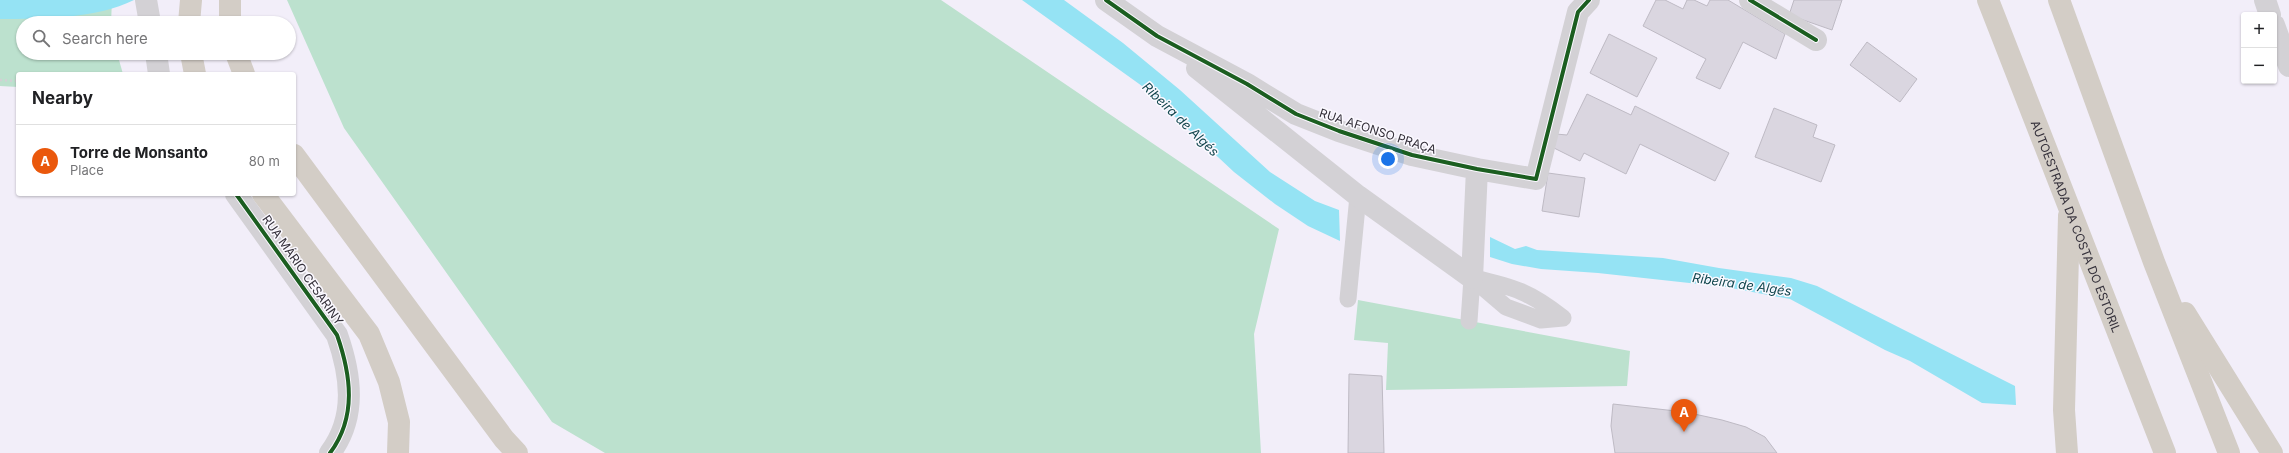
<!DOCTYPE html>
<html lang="en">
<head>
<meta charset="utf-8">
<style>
  :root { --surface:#fff; --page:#f2f2f2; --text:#202124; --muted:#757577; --line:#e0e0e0; --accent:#ea580c }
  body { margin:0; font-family:Inter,sans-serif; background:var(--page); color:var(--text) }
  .controls { position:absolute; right:12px; top:12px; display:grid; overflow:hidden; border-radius:4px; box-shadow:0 1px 3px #0004 }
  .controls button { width:36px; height:36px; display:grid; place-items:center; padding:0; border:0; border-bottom:1px solid var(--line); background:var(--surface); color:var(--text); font:20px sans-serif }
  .you { position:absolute; left:1388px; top:159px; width:14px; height:14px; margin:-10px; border:3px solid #fff; border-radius:50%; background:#1a73e8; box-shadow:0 0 0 6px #1a73e833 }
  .badge { display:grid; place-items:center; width:26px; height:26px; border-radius:50%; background:var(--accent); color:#fff; font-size:13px; font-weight:700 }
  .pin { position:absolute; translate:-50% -33px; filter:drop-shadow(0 1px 2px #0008) }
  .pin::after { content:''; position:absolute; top:21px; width:14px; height:12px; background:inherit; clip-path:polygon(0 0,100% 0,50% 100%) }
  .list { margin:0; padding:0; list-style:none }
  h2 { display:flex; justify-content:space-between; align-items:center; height:52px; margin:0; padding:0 16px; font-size:17px }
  h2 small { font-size:13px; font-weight:400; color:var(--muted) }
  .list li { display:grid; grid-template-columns:26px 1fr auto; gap:12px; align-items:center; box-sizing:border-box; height:72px; padding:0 16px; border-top:1px solid var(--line) }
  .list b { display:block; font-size:15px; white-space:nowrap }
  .list p { margin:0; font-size:13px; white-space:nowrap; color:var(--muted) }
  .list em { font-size:13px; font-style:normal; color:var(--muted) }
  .icon { flex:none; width:22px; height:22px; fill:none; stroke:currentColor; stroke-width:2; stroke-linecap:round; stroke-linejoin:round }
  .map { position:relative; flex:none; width:2289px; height:453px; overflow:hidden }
  .search { position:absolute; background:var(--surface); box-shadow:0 1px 3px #0004; left:16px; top:16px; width:280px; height:44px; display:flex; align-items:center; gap:10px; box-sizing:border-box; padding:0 14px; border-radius:22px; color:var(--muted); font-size:15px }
  .panel { position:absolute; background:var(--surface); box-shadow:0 1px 3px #0004; left:16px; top:72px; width:280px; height:124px; border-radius:4px }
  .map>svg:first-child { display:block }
  .grass { fill:#bce1ce }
  .water { fill:#95e3f4 }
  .building { fill:#dad6e0; stroke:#bebac4 }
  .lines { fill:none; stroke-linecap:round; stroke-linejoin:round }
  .path { stroke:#d2d0d4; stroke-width:2.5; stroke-dasharray:2 3; stroke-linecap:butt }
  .lane { stroke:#d3d1d5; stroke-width:17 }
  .street { stroke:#d3d1d5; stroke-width:22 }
  .highway { stroke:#d3cdc6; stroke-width:22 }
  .cycleway-casing { stroke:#fbf9ff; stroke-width:6 }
  .cycleway { stroke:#1b5e20; stroke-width:4 }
  .labels { text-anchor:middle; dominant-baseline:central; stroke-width:3; stroke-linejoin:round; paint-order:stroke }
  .street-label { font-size:12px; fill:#34303a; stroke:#fbf9ff }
  .water-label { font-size:13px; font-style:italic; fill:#13474f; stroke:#fbf9ff }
</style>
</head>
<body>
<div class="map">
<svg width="2289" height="453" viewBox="0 0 2289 453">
  <rect width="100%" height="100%" fill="#f2eef9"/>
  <path class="grass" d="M0,0H112L111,23H23V53H117L123,74H18V87L0,86Z
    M287,0H941L1279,229L1254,334L1261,453H605L552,422L344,128Z
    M1358,300L1630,351L1627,386L1386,390L1388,343L1354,340Z"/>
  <path class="water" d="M0,0H134C96,19 42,19 0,19Z
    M1022,0H1064L1123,43L1180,90L1270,172L1315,201L1339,210L1340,241L1308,226L1275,204L1234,172L1142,86Z
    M1490,237L1515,249L1526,246L1537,250L1663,258L1719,268L1791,278L1817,286L2015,386L2016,405L1982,403L1910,361L1885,350L1790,299L1726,287L1598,273L1541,269L1512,264L1490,257Z"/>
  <path class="building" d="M1656,0H1665L1683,9L1687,0H1694L1707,6L1710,0H1728L1785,34L1776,59L1743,42L1720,89L1696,78L1706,59L1643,26Z
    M1794,0H1842L1832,30L1789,15Z
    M1609,34L1657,58L1637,97L1590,73Z
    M1867,42L1917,79L1900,102L1850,65Z
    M1587,94L1631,115L1635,106L1729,153L1715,181L1640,144L1626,174L1584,153L1580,161L1554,148L1556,134L1567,135Z
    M1774,108L1817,125L1813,137L1835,145L1821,182L1755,157Z
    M1548,173L1585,178L1579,217L1542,211Z
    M1349,374L1382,376L1384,453H1348Z
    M1613,404L1685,412L1722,420L1746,427L1765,437L1777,453H1615L1611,426Z"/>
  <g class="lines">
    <path class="path" d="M0,80L18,81"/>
    <path class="lane" d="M1472,278L1506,307L1541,320L1563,318
      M1474,278C1514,287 1530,292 1563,318
      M1348,299L1358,196
      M1469,321L1472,278"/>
    <path class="street" d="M146,0L150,23
      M1106,0L1157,36L1247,84L1296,114L1339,131L1412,155L1477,169L1536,179L1578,12L1589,0
      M1750,0L1816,40
      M2265,0L2270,15
      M2274,25L2289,66
      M156,53L159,74
      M1197,68L1358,196L1472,278
      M236,194L337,335C351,375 357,417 330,453
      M1472,278L1477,169"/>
    <g class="highway">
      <path id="s1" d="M1988,0L2165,453"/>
      <path d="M2059,0L2154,262L2229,453"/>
      <path d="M189,23L191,0"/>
      <path d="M230,23V0"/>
      <path d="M191,53L195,74"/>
      <path d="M236,53L244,74"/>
      <path d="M294,155L504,439L517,453"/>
      <path d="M263,194L369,334L389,382L399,422L398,453"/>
      <path d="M2185,313L2272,453"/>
      <path d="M2067,453L2064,410L2069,216"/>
    </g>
    <g class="cycleway-casing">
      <path id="cycleway" d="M1106,0L1157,36L1247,84L1296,114L1339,131L1412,155L1477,169L1536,179L1578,12L1589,0
        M1750,0L1816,40
        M236,194L337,335C351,375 357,417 330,453"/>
    </g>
    <use href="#cycleway" class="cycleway"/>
  </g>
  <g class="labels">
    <g class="street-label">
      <text transform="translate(1378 131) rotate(18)">RUA AFONSO PRAÇA</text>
      <text stroke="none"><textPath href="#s1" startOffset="243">AUTOESTRADA DA COSTA DO ESTORIL</textPath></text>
      <text transform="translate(303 270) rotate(55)">RUA MÁRIO CESARINY</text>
    </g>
    <g class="water-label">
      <text transform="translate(1181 119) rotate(44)">Ribeira de Algés</text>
      <text transform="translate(1742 284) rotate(8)">Ribeira de Algés</text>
    </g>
  </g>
</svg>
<div class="controls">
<button>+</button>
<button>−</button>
</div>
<div class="you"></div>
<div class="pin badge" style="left:1684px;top:432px">A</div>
<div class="search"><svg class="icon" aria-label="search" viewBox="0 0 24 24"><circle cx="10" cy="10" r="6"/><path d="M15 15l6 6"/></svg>Search here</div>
<section class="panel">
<h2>Nearby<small></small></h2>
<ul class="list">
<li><span class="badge">A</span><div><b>Torre de Monsanto</b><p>Place</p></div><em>80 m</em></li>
</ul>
</section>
</div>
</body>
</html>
